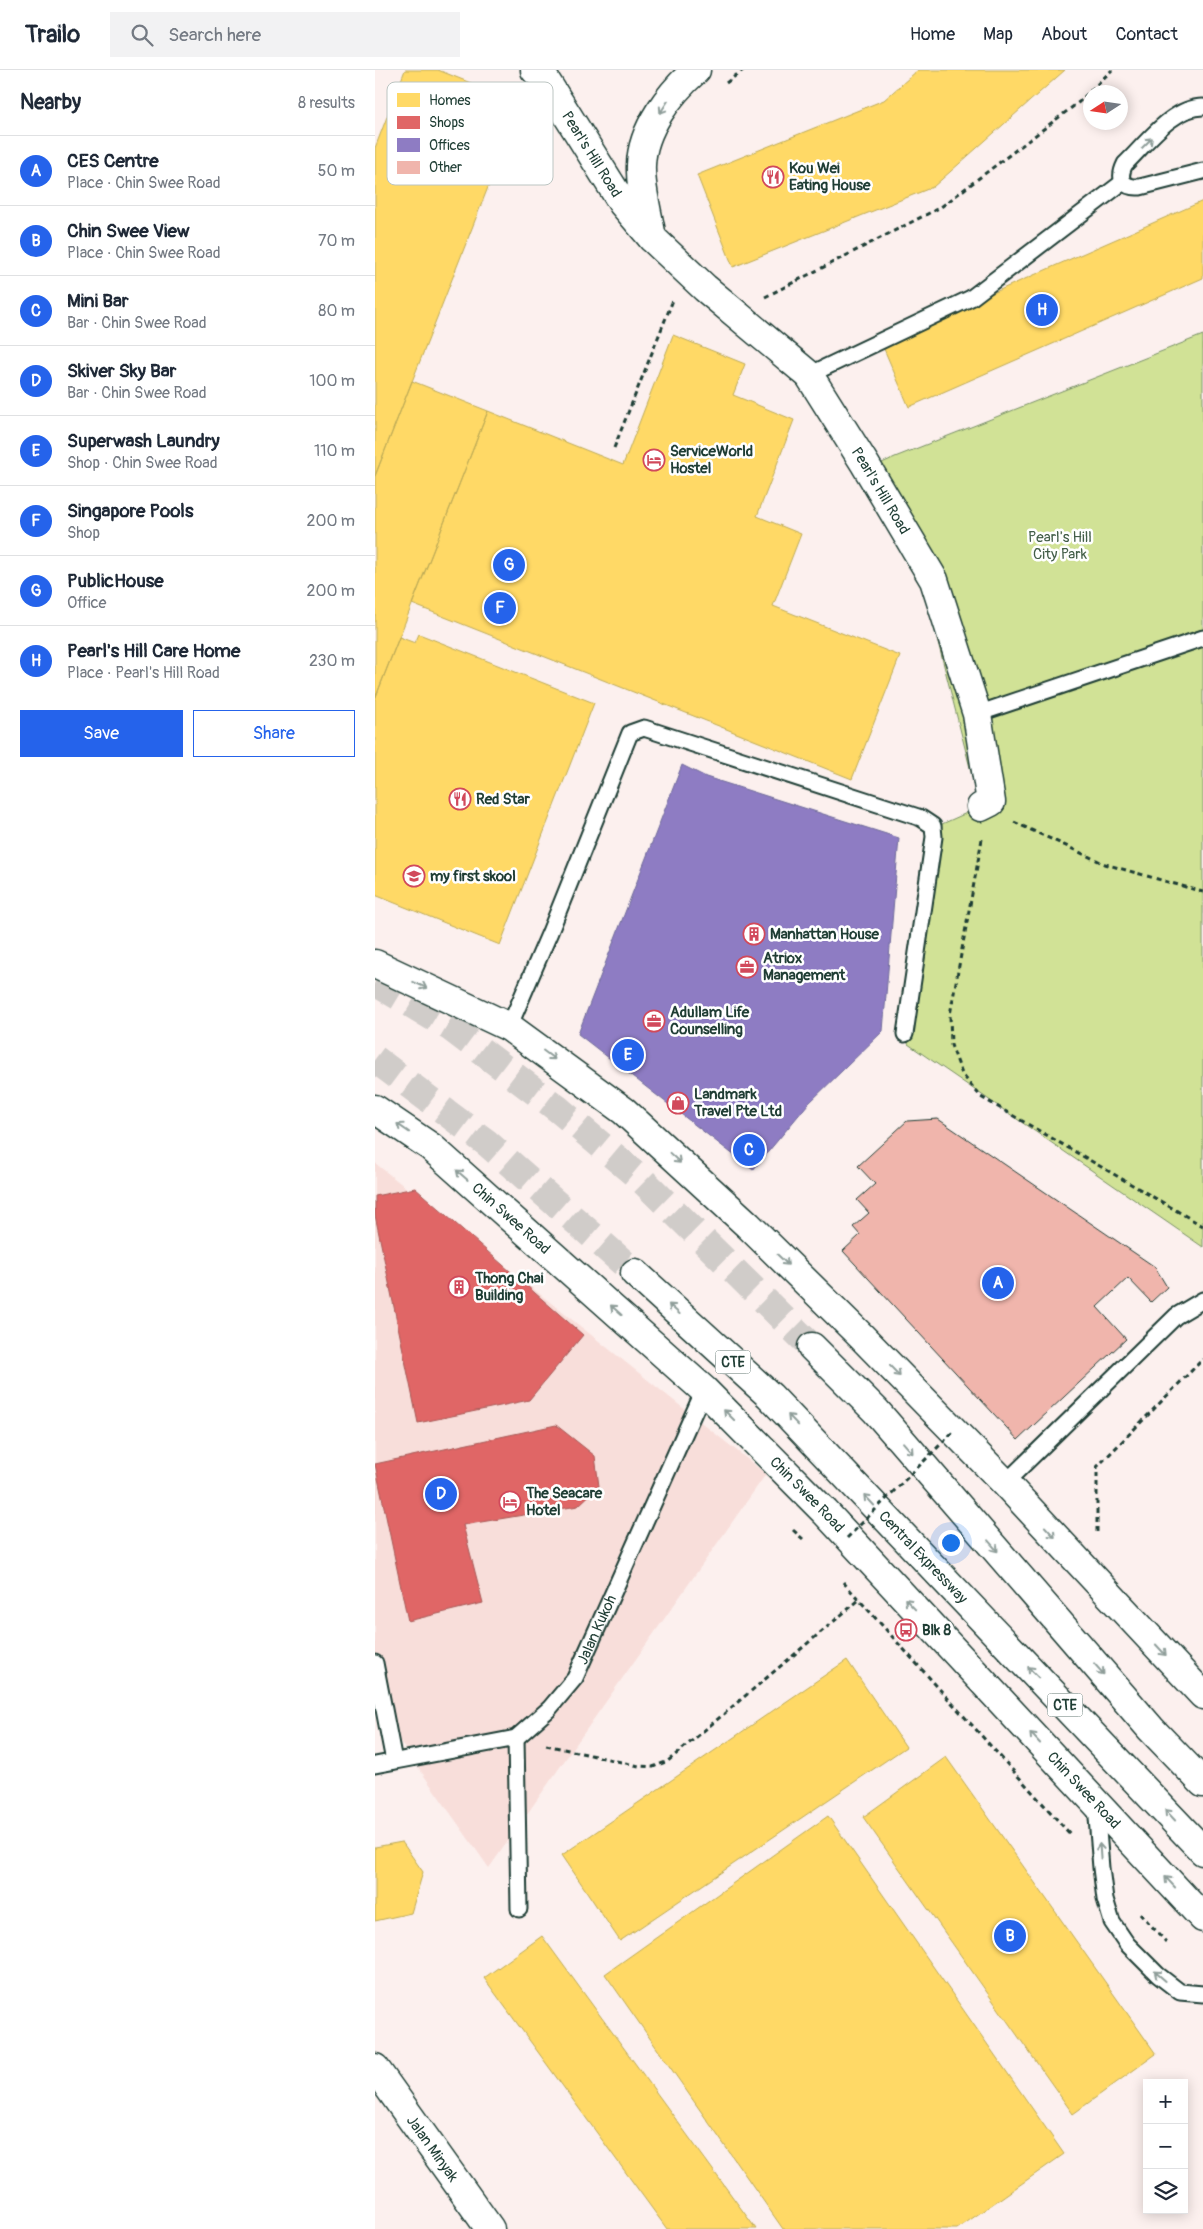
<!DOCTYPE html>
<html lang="en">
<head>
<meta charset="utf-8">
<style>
  :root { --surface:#fff; --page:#f2f2f3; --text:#1f2937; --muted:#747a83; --line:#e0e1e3; --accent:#2563eb }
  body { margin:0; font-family:Pangolin,sans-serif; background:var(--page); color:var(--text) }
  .controls { position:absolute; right:15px; bottom:15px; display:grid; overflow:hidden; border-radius:0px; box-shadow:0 2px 12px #0003 }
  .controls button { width:45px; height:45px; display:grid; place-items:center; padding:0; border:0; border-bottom:1px solid var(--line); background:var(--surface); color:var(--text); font:25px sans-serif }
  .compass { position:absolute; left:708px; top:15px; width:45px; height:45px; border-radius:50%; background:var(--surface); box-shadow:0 2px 12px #0003; rotate:258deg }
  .you { position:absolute; left:575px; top:1472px; width:18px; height:18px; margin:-12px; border:4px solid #fff; border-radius:50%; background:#1a73e8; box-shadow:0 0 0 8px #1a73e833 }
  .badge { display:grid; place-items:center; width:32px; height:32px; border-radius:50%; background:var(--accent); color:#fff; font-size:16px; font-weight:700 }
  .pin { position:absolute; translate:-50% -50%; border:2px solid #fff; box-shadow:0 1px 5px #0006 }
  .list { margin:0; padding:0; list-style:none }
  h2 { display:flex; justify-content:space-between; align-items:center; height:65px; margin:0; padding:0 20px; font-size:21px }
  h2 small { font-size:16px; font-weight:400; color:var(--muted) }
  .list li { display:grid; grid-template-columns:32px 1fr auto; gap:15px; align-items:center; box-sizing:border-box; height:70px; padding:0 20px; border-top:1px solid var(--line) }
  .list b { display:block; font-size:19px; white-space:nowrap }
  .list p { margin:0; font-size:16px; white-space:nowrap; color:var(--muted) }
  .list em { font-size:16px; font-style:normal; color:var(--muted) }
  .actions { display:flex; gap:10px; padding:15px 20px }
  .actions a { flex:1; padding:11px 0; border:1px solid var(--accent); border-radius:0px; text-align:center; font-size:18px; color:var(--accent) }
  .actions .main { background:var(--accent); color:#fff }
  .icon { flex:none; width:28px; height:28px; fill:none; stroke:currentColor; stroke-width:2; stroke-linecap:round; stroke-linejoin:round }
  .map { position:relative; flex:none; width:828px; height:2159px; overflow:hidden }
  header { display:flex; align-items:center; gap:30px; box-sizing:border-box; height:70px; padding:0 25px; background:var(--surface); border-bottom:1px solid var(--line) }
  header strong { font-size:24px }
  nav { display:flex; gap:28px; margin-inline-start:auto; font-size:18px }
  .search { width:350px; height:45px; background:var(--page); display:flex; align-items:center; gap:12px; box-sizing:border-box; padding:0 18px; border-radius:0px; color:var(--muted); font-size:19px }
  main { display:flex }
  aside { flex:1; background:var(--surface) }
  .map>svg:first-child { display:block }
  .built { fill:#f8deda }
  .green { fill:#d1e296; stroke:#789065 }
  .homes { fill:#ffd966; stroke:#bcaa57 }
  .shops { fill:#e06666; stroke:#a65a57 }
  .offices { fill:#8e7cc3; stroke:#6d6998 }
  .building { fill:#f0b5ac; stroke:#1f3d34 }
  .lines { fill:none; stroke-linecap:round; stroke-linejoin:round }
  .highway-tunnel { stroke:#d0ccc9; stroke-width:28; stroke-dasharray:28 14; stroke-linecap:butt }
  .lane-casing { stroke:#1f3d34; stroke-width:19 }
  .street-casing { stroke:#1f3d34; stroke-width:31 }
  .primary-casing { stroke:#1f3d34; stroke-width:31 }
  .highway-casing { stroke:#1f3d34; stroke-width:31 }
  .path { stroke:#1f3d34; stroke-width:3; stroke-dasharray:5 4; stroke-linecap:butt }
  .lane { stroke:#fff; stroke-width:15 }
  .street { stroke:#fff; stroke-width:28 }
  .primary { stroke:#fff; stroke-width:28 }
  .highway { stroke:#fff; stroke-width:28 }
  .path-bridge { stroke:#1f3d34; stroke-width:3; stroke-dasharray:5 4; stroke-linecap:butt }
  .oneway { stroke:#8f9e9a }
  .labels { text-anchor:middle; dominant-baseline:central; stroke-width:5; stroke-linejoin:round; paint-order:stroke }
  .shield { fill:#fff; stroke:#627771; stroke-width:1 }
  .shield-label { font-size:14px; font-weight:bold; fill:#1f3d34 }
  .street-label { font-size:15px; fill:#1f3d34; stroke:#fff }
  .poi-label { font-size:15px; font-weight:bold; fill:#1f3d34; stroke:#fff; text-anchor:start }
  .park-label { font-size:15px; fill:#435e48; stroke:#fff }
  .key { fill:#fff; stroke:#bcc5c2; stroke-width:1 }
  .key-label { font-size:14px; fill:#1f3d34 }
</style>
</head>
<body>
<header>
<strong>Trailo</strong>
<div class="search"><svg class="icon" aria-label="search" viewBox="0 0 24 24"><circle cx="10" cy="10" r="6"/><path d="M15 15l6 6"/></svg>Search here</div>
<nav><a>Home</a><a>Map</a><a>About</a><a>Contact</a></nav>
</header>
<main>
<aside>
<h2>Nearby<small>8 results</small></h2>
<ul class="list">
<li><span class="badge">A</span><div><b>CES Centre</b><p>Place · Chin Swee Road</p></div><em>50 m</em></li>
<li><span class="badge">B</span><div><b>Chin Swee View</b><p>Place · Chin Swee Road</p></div><em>70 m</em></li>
<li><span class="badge">C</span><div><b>Mini Bar</b><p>Bar · Chin Swee Road</p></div><em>80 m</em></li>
<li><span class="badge">D</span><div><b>Skiver Sky Bar</b><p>Bar · Chin Swee Road</p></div><em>100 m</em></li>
<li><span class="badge">E</span><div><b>Superwash Laundry</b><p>Shop · Chin Swee Road</p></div><em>110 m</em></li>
<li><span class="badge">F</span><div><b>Singapore Pools</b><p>Shop</p></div><em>200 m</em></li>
<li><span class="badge">G</span><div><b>PublicHouse</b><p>Office</p></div><em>200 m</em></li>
<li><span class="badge">H</span><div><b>Pearl's Hill Care Home</b><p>Place · Pearl's Hill Road</p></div><em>230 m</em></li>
</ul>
<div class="actions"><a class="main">Save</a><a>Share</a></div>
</aside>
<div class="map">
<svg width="828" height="2159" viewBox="0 0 828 2159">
  <rect width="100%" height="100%" fill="#fcf0ee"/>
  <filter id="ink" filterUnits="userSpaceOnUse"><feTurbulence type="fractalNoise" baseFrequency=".02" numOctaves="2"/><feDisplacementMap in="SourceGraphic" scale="10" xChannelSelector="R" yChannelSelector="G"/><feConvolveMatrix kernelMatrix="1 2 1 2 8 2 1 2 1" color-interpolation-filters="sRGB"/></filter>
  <g filter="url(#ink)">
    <path class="built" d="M0,1093L391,1404L114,1798L0,1636Z"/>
    <path class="green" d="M828,265V1177L533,974L567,754L605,737L551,525L483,404L520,387Z"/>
    <path class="homes" d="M30,0H63L146,33L0,406V78Z
      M543,0H690L558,117L358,197L322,105L509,30Z
      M828,131V208L534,337L506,272Z
      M298,265L370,294L358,325L419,350L382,446L426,464L398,536L525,586L477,709L37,534L113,341L248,395Z
      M37,311L113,341L0,629V406Z
      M44,564L219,633L125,875L0,825V629L24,567L40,573Z
      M472,1590L531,1677L245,1871L187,1785Z
      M571,1687L781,1984L698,2044L488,1747Z
      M453,1746L689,2084L582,2159H408L230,1904Z
      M27,1772L48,1802L36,1843L0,1851V1777Z
      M167,1866L381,2159H292L109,1908Z"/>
    <path class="shops" d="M40,1118L208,1265L154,1330L43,1353L0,1145V1126Z
      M181,1355L220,1386L224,1416L203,1436L88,1455L108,1533L33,1551L0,1394Z"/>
    <path class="offices" d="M307,695L331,707L524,768L508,961L433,1034L378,1100L203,964Z"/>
    <path class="building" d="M563,1049L780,1197L792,1217L776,1232L753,1208L722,1237L751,1269L643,1370L468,1181L485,1165L478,1157L494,1143L482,1130L500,1114L483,1096L532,1051Z"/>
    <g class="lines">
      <path class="highway-tunnel" d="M0,912L76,958L183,1039L265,1108L437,1277
        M0,989L112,1073L260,1203"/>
      <g class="lane-casing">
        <g id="lane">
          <path d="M828,37C797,37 771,74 750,94C742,110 749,118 765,117L828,101"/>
          <path d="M434,305L596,228L748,112"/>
          <path d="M602,644L828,568"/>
          <path d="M134,957L175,862L255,663L269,658L546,748L558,756L559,767L530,964"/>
          <path d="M630,1413L801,1246L828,1230"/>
          <path d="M0,1593L19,1691"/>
          <path d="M141,1668L144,1839"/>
          <path id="s1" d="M0,1695L141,1668L174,1639L200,1608L329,1320"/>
          <path d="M721,1735L726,1798L730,1829L737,1852L752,1874L783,1905L805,1922L828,1924"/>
        </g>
      </g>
      <g class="street-casing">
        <g id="street">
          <path id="s2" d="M160,0L169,8L248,134L277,168L330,218L434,305L490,394L559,510L602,644L616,732L606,737"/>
          <path d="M277,168C273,144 265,118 266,95C267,59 295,23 321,0"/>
          <path id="s3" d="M0,1998L115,2159"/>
        </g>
      </g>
      <g class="primary-casing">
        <g id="primary">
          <path d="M0,894L134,957L249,1041L373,1155L486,1266L630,1413L828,1625"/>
          <path id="s4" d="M0,1039L56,1077L329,1320L450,1442L828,1848"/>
        </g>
      </g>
      <g class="highway-casing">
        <g id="highway">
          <path id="s5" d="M260,1203L395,1326L828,1781"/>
          <path d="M437,1277L501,1341L776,1659L828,1713"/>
        </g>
      </g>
      <path class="path" d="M351,13L368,0
        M390,227L566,137L704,32L737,0
        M239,378L298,230
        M639,752L730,794L828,822
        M607,769L575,945L576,975L587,1004L606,1027L828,1156
        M418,1460L428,1469
        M722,1462V1397L828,1289
        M468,1512L696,1765
        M171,1675L264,1696L278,1697L293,1691L484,1530
        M765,1843L791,1872"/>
      <use href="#lane" class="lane"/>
      <use href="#street" class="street"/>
      <use href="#primary" class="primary"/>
      <use href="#highway" class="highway"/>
      <path class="path-bridge" d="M472,1468L579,1361"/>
    </g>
    <defs><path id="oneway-shaft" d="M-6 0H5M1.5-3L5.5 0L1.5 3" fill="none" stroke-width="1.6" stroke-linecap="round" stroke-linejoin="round" transform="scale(1.25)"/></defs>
    <g class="oneway">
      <use href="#oneway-shaft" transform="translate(289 37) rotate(123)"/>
      <use href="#oneway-shaft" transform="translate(772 73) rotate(-45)"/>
      <use href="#oneway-shaft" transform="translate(45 915) rotate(25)"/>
      <use href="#oneway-shaft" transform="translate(174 985) rotate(37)"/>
      <use href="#oneway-shaft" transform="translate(28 1058) rotate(-145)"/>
      <use href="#oneway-shaft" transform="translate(300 1088) rotate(43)"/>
      <use href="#oneway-shaft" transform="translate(87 1105) rotate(-139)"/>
      <use href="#oneway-shaft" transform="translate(408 1190) rotate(44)"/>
      <use href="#oneway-shaft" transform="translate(299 1239) rotate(-138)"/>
      <use href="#oneway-shaft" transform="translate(241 1240) rotate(-138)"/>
      <use href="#oneway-shaft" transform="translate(520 1301) rotate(46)"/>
      <use href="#oneway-shaft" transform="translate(354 1345) rotate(-135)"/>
      <use href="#oneway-shaft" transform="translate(418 1350) rotate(-134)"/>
      <use href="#oneway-shaft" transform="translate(533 1378) rotate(49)"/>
      <use href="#oneway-shaft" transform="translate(494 1430) rotate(-133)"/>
      <use href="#oneway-shaft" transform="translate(675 1462) rotate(47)"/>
      <use href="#oneway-shaft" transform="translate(618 1476) rotate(49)"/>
      <use href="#oneway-shaft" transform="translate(535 1534) rotate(-134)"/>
      <use href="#oneway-shaft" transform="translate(786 1580) rotate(47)"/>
      <use href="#oneway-shaft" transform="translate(724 1599) rotate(49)"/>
      <use href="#oneway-shaft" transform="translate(658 1602) rotate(-134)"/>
      <use href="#oneway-shaft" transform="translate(660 1668) rotate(-133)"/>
      <use href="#oneway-shaft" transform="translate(795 1745) rotate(-133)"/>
      <use href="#oneway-shaft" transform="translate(725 1781) rotate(-94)"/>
      <use href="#oneway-shaft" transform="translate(795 1812) rotate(-133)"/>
      <use href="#oneway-shaft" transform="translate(785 1906) rotate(-139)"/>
    </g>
  </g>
  <defs>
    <g id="restaurant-ring" transform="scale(1.125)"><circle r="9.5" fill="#fff" stroke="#d1495b" stroke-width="1.5"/><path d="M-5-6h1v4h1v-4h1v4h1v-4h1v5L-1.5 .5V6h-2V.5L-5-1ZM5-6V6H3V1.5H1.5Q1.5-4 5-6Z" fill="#d1495b"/></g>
    <g id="hotel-ring" transform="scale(1.125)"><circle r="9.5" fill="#fff" stroke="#d1495b" stroke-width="1.5"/><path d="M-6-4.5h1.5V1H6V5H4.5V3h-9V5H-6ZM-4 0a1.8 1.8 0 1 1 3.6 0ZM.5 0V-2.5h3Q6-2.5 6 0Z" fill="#d1495b"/></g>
    <g id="school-ring" transform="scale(1.125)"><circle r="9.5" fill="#fff" stroke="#d1495b" stroke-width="1.5"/><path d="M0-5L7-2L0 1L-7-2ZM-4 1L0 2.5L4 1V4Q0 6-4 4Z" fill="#d1495b"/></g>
    <g id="building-ring" transform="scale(1.125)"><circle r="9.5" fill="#fff" stroke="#d1495b" stroke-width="1.5"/><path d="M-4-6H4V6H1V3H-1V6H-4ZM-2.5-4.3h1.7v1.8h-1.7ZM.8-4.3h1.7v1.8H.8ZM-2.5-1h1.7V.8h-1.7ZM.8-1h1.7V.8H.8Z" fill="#d1495b"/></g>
    <g id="office-ring" transform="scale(1.125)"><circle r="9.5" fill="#fff" stroke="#d1495b" stroke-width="1.5"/><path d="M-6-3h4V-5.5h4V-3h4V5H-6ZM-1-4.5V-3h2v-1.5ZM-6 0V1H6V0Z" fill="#d1495b"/></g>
    <g id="shop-ring" transform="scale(1.125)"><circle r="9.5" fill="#fff" stroke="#d1495b" stroke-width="1.5"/><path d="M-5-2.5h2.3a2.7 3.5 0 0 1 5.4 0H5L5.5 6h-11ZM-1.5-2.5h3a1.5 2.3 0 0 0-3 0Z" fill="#d1495b"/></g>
    <g id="bus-ring" transform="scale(1.125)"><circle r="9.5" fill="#fff" stroke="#d1495b" stroke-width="1.5"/><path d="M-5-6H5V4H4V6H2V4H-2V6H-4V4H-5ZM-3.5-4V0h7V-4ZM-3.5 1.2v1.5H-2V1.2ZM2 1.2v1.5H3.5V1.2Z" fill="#d1495b"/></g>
  </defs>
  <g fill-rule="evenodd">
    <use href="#restaurant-ring" x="398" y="107"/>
    <use href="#hotel-ring" x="279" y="390"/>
    <use href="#restaurant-ring" x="85" y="729"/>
    <use href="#school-ring" x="39" y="806"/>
    <use href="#building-ring" x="379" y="864"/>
    <use href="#office-ring" x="372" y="897"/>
    <use href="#office-ring" x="279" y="951"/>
    <use href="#shop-ring" x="303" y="1033"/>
    <use href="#building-ring" x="84" y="1217"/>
    <use href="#hotel-ring" x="135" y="1432"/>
    <use href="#bus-ring" x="531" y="1560"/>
  </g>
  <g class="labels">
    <g class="shield">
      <rect x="340.5" y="1280.5" width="35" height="23" rx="4"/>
      <rect x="672.5" y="1623.5" width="35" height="23" rx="4"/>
    </g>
    <g class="shield-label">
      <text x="358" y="1292">CTE</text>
      <text x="690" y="1635">CTE</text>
    </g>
    <g class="street-label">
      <text stroke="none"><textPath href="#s2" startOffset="102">Pearl's Hill Road</textPath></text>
      <text stroke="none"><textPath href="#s2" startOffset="550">Pearl's Hill Road</textPath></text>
      <text stroke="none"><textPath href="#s4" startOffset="175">Chin Swee Road</textPath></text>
      <text stroke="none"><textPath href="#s4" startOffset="580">Chin Swee Road</textPath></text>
      <text stroke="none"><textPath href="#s5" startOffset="405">Central Expressway</textPath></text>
      <text stroke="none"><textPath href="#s1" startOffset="281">Jalan Kukoh</textPath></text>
      <text stroke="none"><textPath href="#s4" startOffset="985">Chin Swee Road</textPath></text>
      <text stroke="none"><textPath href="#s3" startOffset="99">Jalan Minyak</textPath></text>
    </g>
    <g class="poi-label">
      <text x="414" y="98">Kou Wei<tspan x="414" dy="17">Eating House</tspan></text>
      <text x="295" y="381">ServiceWorld<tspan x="295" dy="17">Hostel</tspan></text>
      <text x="101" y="729">Red Star</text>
      <text x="55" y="806">my first skool</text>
      <text x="395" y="864">Manhattan House</text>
      <text x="388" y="888">Atriox<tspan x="388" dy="17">Management</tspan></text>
      <text x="295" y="942">Adullam Life<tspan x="295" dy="17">Counselling</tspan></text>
      <text x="319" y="1024">Landmark<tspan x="319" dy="17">Travel Pte Ltd</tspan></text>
      <text x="100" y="1208">Thong Chai<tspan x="100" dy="17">Building</tspan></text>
      <text x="151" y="1423">The Seacare<tspan x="151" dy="17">Hotel</tspan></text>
      <text x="547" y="1560">Blk 8</text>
    </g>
    <g class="park-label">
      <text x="685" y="467">Pearl's Hill<tspan x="685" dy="17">City Park</tspan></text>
    </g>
  </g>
  <rect x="12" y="12" width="166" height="103" rx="8" class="key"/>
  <rect x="22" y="23" width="23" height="14" fill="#ffd966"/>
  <rect x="22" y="46" width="23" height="13" fill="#e06666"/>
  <rect x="22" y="68" width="23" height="14" fill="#8e7cc3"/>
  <rect x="22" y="91" width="23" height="13" fill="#f0b5ac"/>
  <g class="key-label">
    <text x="54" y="35">Homes</text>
    <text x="54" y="57">Shops</text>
    <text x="54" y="80">Offices</text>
    <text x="54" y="102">Other</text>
  </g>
</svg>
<div class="controls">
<button>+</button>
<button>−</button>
<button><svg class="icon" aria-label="layers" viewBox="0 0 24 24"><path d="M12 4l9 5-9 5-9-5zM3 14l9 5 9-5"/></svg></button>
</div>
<svg class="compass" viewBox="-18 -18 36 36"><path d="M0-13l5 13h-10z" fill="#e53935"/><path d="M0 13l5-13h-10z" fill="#747a83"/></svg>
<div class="you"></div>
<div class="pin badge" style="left:623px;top:1213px">A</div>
<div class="pin badge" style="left:635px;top:1866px">B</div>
<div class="pin badge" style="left:374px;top:1080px">C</div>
<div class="pin badge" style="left:66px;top:1424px">D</div>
<div class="pin badge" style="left:253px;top:985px">E</div>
<div class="pin badge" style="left:125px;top:538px">F</div>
<div class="pin badge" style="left:134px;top:495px">G</div>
<div class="pin badge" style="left:667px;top:240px">H</div>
</div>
</main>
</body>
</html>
